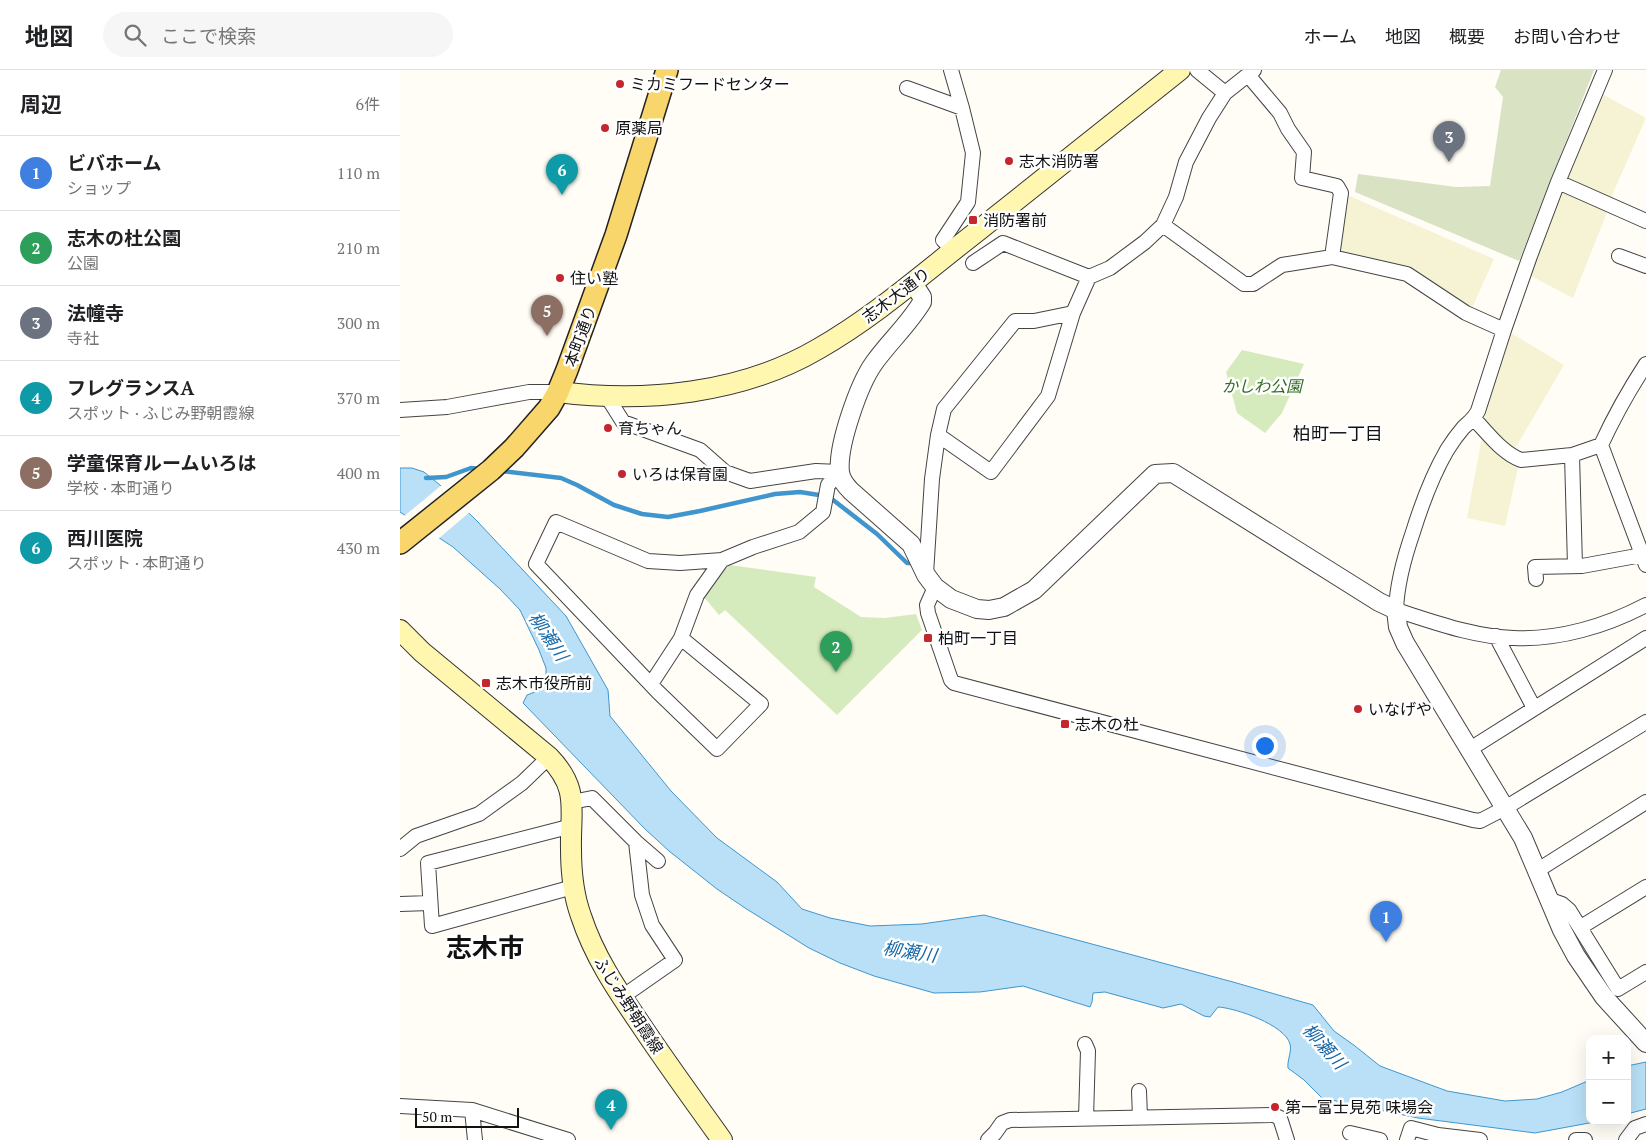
<!DOCTYPE html>
<html lang="ja">
<head>
<meta charset="utf-8">
<style>
  :root { --surface:#fff; --page:#f6f6f6; --text:#202124; --muted:#757577; --line:#e0e0e0; --accent:#c4262e }
  body { margin:0; font-family:"PT Serif","Noto Sans JP",serif; background:var(--page); color:var(--text) }
  .controls { position:absolute; right:15px; bottom:15px; display:grid; overflow:hidden; border-radius:10px; box-shadow:0 5px 20px #0002 }
  .controls button { width:45px; height:45px; display:grid; place-items:center; padding:0; border:0; border-bottom:1px solid var(--line); background:var(--surface); color:var(--text); font:25px sans-serif }
  .scale { position:absolute; left:15px; bottom:12px; width:104px; box-sizing:border-box; padding-left:5px; border:2px solid #111; border-top:0; font-size:14px; line-height:18px; white-space:nowrap; color:#111; -webkit-text-stroke:4px #fff; paint-order:stroke }
  .you { position:absolute; left:864px; top:675px; width:18px; height:18px; margin:-12px; border:4px solid #fff; border-radius:50%; background:#1a73e8; box-shadow:0 0 0 8px #1a73e833 }
  .badge { display:grid; place-items:center; width:32px; height:32px; border-radius:50%; background:var(--accent); color:#fff; font-size:16px; font-weight:700 }
  .pin { position:absolute; translate:-50% -41px; filter:drop-shadow(0 1px 2px #0008) }
  .pin::after { content:''; position:absolute; top:26px; width:18px; height:15px; background:inherit; clip-path:polygon(0 0,100% 0,50% 100%) }
  .list { margin:0; padding:0; list-style:none }
  h2 { display:flex; justify-content:space-between; align-items:center; height:65px; margin:0; padding:0 20px; font-size:21px }
  h2 small { font-size:16px; font-weight:400; color:var(--muted) }
  .list li { display:grid; grid-template-columns:32px 1fr auto; gap:15px; align-items:center; box-sizing:border-box; height:75px; padding:0 20px; border-top:1px solid var(--line) }
  .list b { display:block; font-size:19px; white-space:nowrap }
  .list p { margin:0; font-size:16px; white-space:nowrap; color:var(--muted) }
  .list em { font-size:16px; font-style:normal; color:var(--muted) }
  .icon { flex:none; width:28px; height:28px; fill:none; stroke:currentColor; stroke-width:2; stroke-linecap:round; stroke-linejoin:round }
  .map { position:relative; flex:none; width:1246px; height:1070px; overflow:hidden }
  header { display:flex; align-items:center; gap:30px; box-sizing:border-box; height:70px; padding:0 25px; background:var(--surface); border-bottom:1px solid var(--line) }
  header strong { font-size:24px }
  nav { display:flex; gap:28px; margin-inline-start:auto; font-size:18px }
  .search { width:350px; height:45px; background:var(--page); display:flex; align-items:center; gap:12px; box-sizing:border-box; padding:0 18px; border-radius:28px; color:var(--muted); font-size:19px }
  main { display:flex }
  aside { flex:1; background:var(--surface) }
  .map>svg:first-child { display:block }
  .farmland { fill:#f6f3d4 }
  .green { fill:#d5ebbd }
  .cemetery { fill:#d9e3c4 }
  .water { fill:#b9e0f7; stroke:#3f96cf }
  .pier { fill:#fffdf5 }
  .lines { fill:none; stroke-linecap:round; stroke-linejoin:round }
  .stream { stroke:#3f96cf; stroke-width:4.5 }
  .minor-casing { stroke:#444; stroke-width:16 }
  .tertiary-casing { stroke:#444; stroke-width:20 }
  .secondary-casing { stroke:#333; stroke-width:22 }
  .primary-casing { stroke:#222; stroke-width:24 }
  .minor { stroke:#fff; stroke-width:14 }
  .tertiary { stroke:#fff; stroke-width:18 }
  .secondary { stroke:#fff6b0; stroke-width:20 }
  .primary { stroke:#f9d66b; stroke-width:21 }
  .poi-dot { fill:#c4262e; stroke:#fff; stroke-width:2 }
  .labels { text-anchor:middle; dominant-baseline:central; stroke-width:5; stroke-linejoin:round; paint-order:stroke }
  .poi-label { font-size:16px; fill:#111; stroke:#fff; text-anchor:start }
  .street-label { font-size:16px; fill:#111; stroke:#fff }
  .park-label { font-size:16px; font-style:italic; fill:#2f6b1f; stroke:#fff }
  .neighbourhood-label { font-size:18px; fill:#111; stroke:#fff }
  .water-label { font-size:18px; font-style:italic; fill:#1768a6; stroke:#fff }
  .town-label { font-size:26px; font-weight:bold; fill:#111; stroke:#fff }
</style>
</head>
<body>
<header>
<strong>地図</strong>
<div class="search"><svg class="icon" aria-label="search" viewBox="0 0 24 24"><circle cx="10" cy="10" r="6"/><path d="M15 15l6 6"/></svg>ここで検索</div>
<nav><a>ホーム</a><a>地図</a><a>概要</a><a>お問い合わせ</a></nav>
</header>
<main>
<aside>
<h2>周辺<small>6件</small></h2>
<ul class="list">
<li><span class="badge" style="background:#3f7fe0">1</span><div><b>ビバホーム</b><p>ショップ</p></div><em>110 m</em></li>
<li><span class="badge" style="background:#2e9e5b">2</span><div><b>志木の杜公園</b><p>公園</p></div><em>210 m</em></li>
<li><span class="badge" style="background:#6b7280">3</span><div><b>法幢寺</b><p>寺社</p></div><em>300 m</em></li>
<li><span class="badge" style="background:#0f9aa8">4</span><div><b>フレグランスA</b><p>スポット · ふじみ野朝霞線</p></div><em>370 m</em></li>
<li><span class="badge" style="background:#8d6e63">5</span><div><b>学童保育ルームいろは</b><p>学校 · 本町通り</p></div><em>400 m</em></li>
<li><span class="badge" style="background:#0f9aa8">6</span><div><b>西川医院</b><p>スポット · 本町通り</p></div><em>430 m</em></li>
</ul>
</aside>
<div class="map">
<svg width="1246" height="1070" viewBox="0 0 1246 1070">
  <rect width="100%" height="100%" fill="#fffdf5"/>
  <path class="farmland" d="M1202,24L1246,48L1210,130L1170,113L1165,105Z
    M1161,121L1208,140L1173,228L1131,206Z
    M945,124L1094,189L1072,238L1023,208L936,184Z
    M1111,263L1164,295L1113,382L1083,352Z
    M1082,367L1108,393L1118,398L1105,456L1067,448Z"/>
  <path class="green" d="M842,280L904,294L882,343L865,363L837,343L826,302Z
    M330,495L416,507L414,517L461,547L485,548L516,544L522,560L437,645L325,540L319,545L303,526L313,509Z"/>
  <path class="cemetery" d="M1101,0H1194L1119,191L955,122L958,104L1056,117L1090,116L1103,27L1095,17Z"/>
  <path class="water" d="M0,398H12L24,402L40,415L77,451L166,546L208,620L210,646L271,721L317,768L377,812L402,839L430,848L470,856L522,854L584,845L833,912L913,935L934,961L955,976L980,996L1047,1021L1105,1031L1137,1029L1162,1022L1190,1010V1051H1200L1135,1063L1018,1048L922,1028L904,1010L888,998C887,990 892,982 890,974C885,955 836,938 818,937L810,947L804,946L781,934L763,938L705,922L693,923L692,932L690,937L623,916L580,922L534,923L474,906L440,893L409,878L345,838L317,819L269,781L245,759L123,633L127,625L140,620L146,614V598L139,580L120,540L100,519L53,477L0,442Z
    M1246,992V1039L1227,1044V996Z"/>
  <path class="pier" d="M43,414L71,441L37,470L3,447Z"/>
  <g class="lines">
    <path class="stream" d="M101,401L161,408L177,415L214,435L242,444L268,447L300,441L375,424L400,422L419,425
      M26,408L46,407L71,398L81,399
      M428,426L477,464L507,493H515"/>
    <g class="minor-casing">
      <path id="minor" d="M551,0L562,38L573,83L568,132L543,170L553,180
        M797,0L825,23
        M1205,0L1158,112L1130,186L1104,260L1078,341C1074,349 1069,352 1063,358C1057,365 1052,372 1047,380C1032,406 1022,433 1013,462C1004,488 997,513 996,540C1034,552 1074,567 1114,568C1159,570 1206,556 1246,535
        M848,5L880,43L888,59L904,82L902,108L937,116L941,123L932,187
        M507,18L562,38
        M1158,112L1246,151
        M763,155L844,214H853L882,195L932,187L1007,204L1066,243L1104,260
        M1219,186L1246,196
        M573,193L603,173L689,207
        M1246,294C1229,320 1214,347 1201,375L1246,495
        M206,325L223,352L300,380L325,402L350,411L416,401L440,402
        M0,340L47,337L129,322H158
        M1074,349C1088,363 1102,383 1121,390L1172,385L1201,375
        M538,365L591,402L648,326L673,243
        M1172,385L1175,496
        M322,490L297,525L281,568L361,634L317,679L258,622L136,494L156,452L248,491L280,493L322,490L353,477L399,462L423,442L428,415L440,402
        M526,504L532,409L538,365L544,339L615,251H634L673,243L689,207L710,198L745,172L763,155L776,127L786,92L809,48L825,23L854,0
        M1136,509L1135,497L1182,496L1242,485
        M535,517L527,535L528,543L551,610L554,613L1073,750L1080,751L1105,738L1246,652
        M1096,566L1134,638
        M251,614L281,568
        M1070,679L1246,568
        M172,732L192,728L236,772L258,791
        M172,756L28,793L32,856L173,817
        M0,779L16,766L79,744L122,713L149,687
        M1138,800L1246,732
        M1148,829L1162,834L1169,840L1218,919L1246,902
        M0,834L30,833
        M1181,857L1246,817
        M222,927L275,890L252,855L242,825L236,772
        M685,974L688,981L686,1048
        M739,1021L740,1047
        M0,1036L72,1040L168,1070
        M72,1040L75,1070
        M950,1063L980,1070
        M588,1070L595,1063L602,1053L610,1050L874,1045L880,1048L887,1070
        M1007,1070L1011,1058L1038,1065L1080,1070
        M1176,1070H1185
        M1226,1070L1235,1058L1246,1054"/>
    </g>
    <g class="tertiary-casing">
      <path id="tertiary" d="M513,213L522,227V232C509,254 489,272 474,293C459,314 437,376 440,402C441,410 445,415 451,421L511,474L526,505L535,517L551,529L577,539L589,540L604,537L634,520L755,404L773,403L979,532L996,540L998,557L1005,573L1123,768L1162,860L1176,886L1204,927L1246,973"/>
    </g>
    <g class="secondary-casing">
      <path id="secondary" d="M158,322C245,333 341,324 418,279C476,246 526,201 579,160C646,107 713,54 780,0
        M0,560L22,582L149,687C180,719 170,739 171,779C171,802 173,824 181,846C194,886 217,920 241,955C267,994 295,1032 322,1070"/>
    </g>
    <g class="primary-casing">
      <path id="primary" d="M0,473L91,400L114,378L149,338L158,322L167,300L216,165L267,0"/>
    </g>
    <use href="#minor" class="minor"/>
    <use href="#tertiary" class="tertiary"/>
    <use href="#secondary" class="secondary"/>
    <use href="#primary" class="primary"/>
  </g>
  <g class="poi-dot">
    <circle cx="220" cy="14" r="5"/>
    <circle cx="205" cy="58" r="5"/>
    <circle cx="609" cy="91" r="5"/>
    <rect x="568" y="145" width="10" height="10" rx="2.5"/>
    <circle cx="160" cy="208" r="5"/>
    <circle cx="208" cy="358" r="5"/>
    <circle cx="222" cy="404" r="5"/>
    <rect x="523" y="563" width="10" height="10" rx="2.5"/>
    <rect x="81" y="608" width="10" height="10" rx="2.5"/>
    <circle cx="958" cy="639" r="5"/>
    <rect x="660" y="649" width="10" height="10" rx="2.5"/>
    <circle cx="875" cy="1037" r="5"/>
  </g>
  <g class="labels">
    <g class="poi-label">
      <text x="230" y="14">ミカミフードセンター</text>
      <text x="215" y="58">原薬局</text>
      <text x="619" y="91">志木消防署</text>
      <text x="583" y="150">消防署前</text>
      <text x="170" y="208">住い塾</text>
      <text x="218" y="358">育ちゃん</text>
      <text x="232" y="404">いろは保育園</text>
      <text x="538" y="568">柏町一丁目</text>
      <text x="96" y="613">志木市役所前</text>
      <text x="968" y="639">いなげや</text>
      <text x="675" y="654">志木の杜</text>
      <text x="885" y="1037">第一富士見苑 味場会</text>
    </g>
    <g class="street-label">
      <text transform="translate(496 225) rotate(-37)">志木大通り</text>
      <text transform="translate(180 266) rotate(-70)">本町通り</text>
      <text transform="translate(229 935) rotate(57)">ふじみ野朝霞線</text>
    </g>
    <g class="park-label">
      <text x="862" y="316">かしわ公園</text>
    </g>
    <g class="neighbourhood-label">
      <text x="938" y="363">柏町一丁目</text>
    </g>
    <g class="water-label">
      <text transform="translate(149 566) rotate(56)">柳瀬川</text>
      <text transform="translate(510 881) rotate(9)">柳瀬川</text>
      <text transform="translate(925 976) rotate(48)">柳瀬川</text>
    </g>
    <g class="town-label">
      <text x="85" y="877">志木市</text>
    </g>
  </g>
</svg>
<div class="controls">
<button>+</button>
<button>−</button>
</div>
<div class="scale">50 m</div>
<div class="you"></div>
<div class="pin badge" style="left:986px;top:872px;background:#3f7fe0">1</div>
<div class="pin badge" style="left:436px;top:602px;background:#2e9e5b">2</div>
<div class="pin badge" style="left:1049px;top:92px;background:#6b7280">3</div>
<div class="pin badge" style="left:211px;top:1060px;background:#0f9aa8">4</div>
<div class="pin badge" style="left:147px;top:266px;background:#8d6e63">5</div>
<div class="pin badge" style="left:162px;top:125px;background:#0f9aa8">6</div>
</div>
</main>
</body>
</html>
